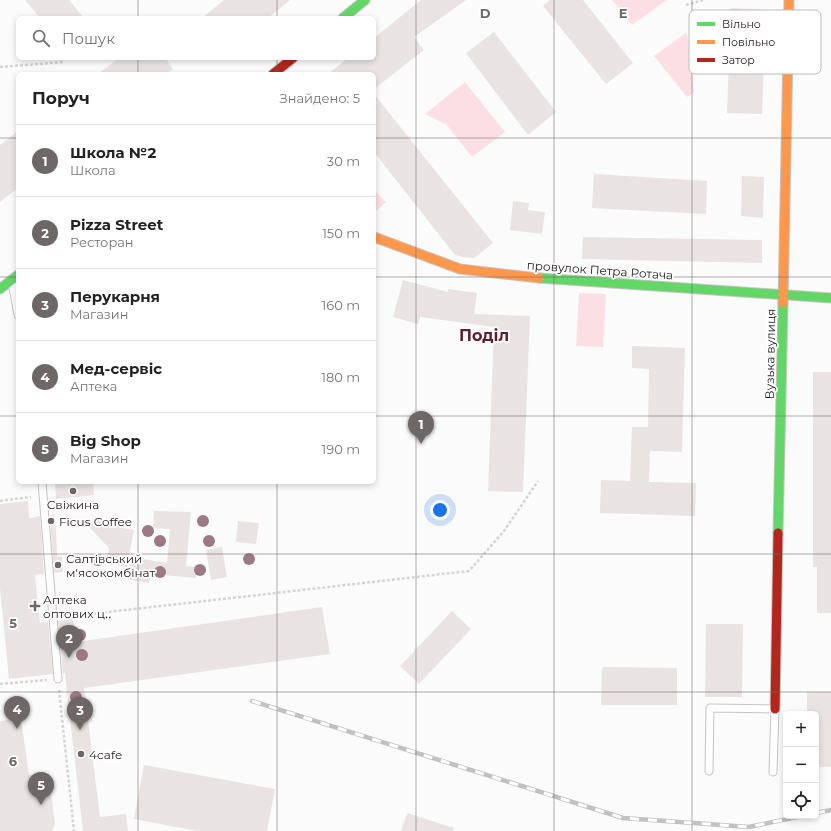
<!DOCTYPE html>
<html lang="uk">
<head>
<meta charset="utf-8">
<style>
  :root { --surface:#fff; --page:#f2f2f2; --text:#222; --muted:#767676; --line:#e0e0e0; --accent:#6e6768 }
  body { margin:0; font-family:Montserrat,sans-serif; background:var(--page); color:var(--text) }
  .controls { position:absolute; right:12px; bottom:12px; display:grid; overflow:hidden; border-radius:6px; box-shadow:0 2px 6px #0003 }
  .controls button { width:36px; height:36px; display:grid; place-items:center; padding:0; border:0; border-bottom:1px solid var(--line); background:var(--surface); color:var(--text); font:20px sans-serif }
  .you { position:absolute; left:440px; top:510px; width:14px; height:14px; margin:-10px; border:3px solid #fff; border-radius:50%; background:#1a73e8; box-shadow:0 0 0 6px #1a73e833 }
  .badge { display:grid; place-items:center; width:26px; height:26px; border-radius:50%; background:var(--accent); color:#fff; font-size:13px; font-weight:700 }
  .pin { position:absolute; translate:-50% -33px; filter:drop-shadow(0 1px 2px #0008) }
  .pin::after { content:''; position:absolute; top:21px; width:14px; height:12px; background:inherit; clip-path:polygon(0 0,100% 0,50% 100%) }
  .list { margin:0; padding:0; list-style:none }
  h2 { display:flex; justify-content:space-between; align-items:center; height:52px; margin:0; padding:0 16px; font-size:17px }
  h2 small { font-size:13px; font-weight:400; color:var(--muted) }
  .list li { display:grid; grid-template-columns:26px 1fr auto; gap:12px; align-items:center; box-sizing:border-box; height:72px; padding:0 16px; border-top:1px solid var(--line) }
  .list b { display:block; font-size:15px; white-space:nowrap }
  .list p { margin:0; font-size:13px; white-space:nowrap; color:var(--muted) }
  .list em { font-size:13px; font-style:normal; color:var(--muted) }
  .icon { flex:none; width:22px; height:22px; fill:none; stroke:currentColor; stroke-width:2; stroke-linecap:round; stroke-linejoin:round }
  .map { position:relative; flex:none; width:831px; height:831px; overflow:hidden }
  .search { position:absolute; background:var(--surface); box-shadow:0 2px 6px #0003; left:16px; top:16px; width:360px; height:44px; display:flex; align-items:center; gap:10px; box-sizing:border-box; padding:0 14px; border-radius:6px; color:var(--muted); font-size:15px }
  .panel { position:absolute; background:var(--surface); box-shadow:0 2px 6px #0003; left:16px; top:72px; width:360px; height:412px; border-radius:6px }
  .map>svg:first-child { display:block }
  .green { fill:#fcdfe4 }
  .building { fill:#e9e3e4 }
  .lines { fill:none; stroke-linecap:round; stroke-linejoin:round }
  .lane-casing { stroke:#c8c3c3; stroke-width:9 }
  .fast-casing { stroke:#c8c3c3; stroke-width:11 }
  .slow-casing { stroke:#c8c3c3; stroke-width:11 }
  .jam-casing { stroke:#c8c3c3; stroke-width:11 }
  .path { stroke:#d5d5d5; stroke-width:2.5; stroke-dasharray:3 2; stroke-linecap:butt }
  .lane { stroke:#fefefe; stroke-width:7 }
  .fast { stroke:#63d668; stroke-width:9 }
  .slow { stroke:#ff974d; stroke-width:9 }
  .jam { stroke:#b3261e; stroke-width:9 }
  .rail-casing { stroke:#c2c1c1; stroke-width:4.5 }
  .rail { stroke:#fff; stroke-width:3; stroke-dasharray:9; stroke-linecap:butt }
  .tree { fill:#9c7984 }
  .grid { fill:none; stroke:#6e6768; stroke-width:1; stroke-opacity:0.55 }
  .poi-dot { fill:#6e6768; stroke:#fff; stroke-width:1.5 }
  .labels { text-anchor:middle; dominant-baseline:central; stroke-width:3.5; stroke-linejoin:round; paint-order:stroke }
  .street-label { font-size:12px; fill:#221819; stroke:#fff }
  .poi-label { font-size:12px; fill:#221819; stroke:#fff; text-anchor:start }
  .district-label { font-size:16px; font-weight:bold; fill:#601c30; stroke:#fff }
  .key { fill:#fff; stroke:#bdbaba; stroke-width:1 }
  .key-label { font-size:11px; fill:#221819 }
  .grid-label { font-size:13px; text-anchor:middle; font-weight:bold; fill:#6e6768; stroke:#fff; stroke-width:3.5; stroke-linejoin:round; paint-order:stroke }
</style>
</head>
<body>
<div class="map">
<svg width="831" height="831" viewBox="0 0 831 831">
  <rect width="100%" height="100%" fill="#fbfbfb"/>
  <path class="green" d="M612,0H667L632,25Z
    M687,32L694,92L687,97L654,56Z
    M465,82L505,132L472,157L446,124L425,114Z
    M374,190L386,202L374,213Z
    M579,293L606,294L603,347L576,346Z"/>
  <path class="building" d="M25,0H69L84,18H40Z
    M224,0H290L268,18H202Z
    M421,0H466L414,37L424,50L374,89V74H328L348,58H374V38Z
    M550,0H583L633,63L606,84L543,6Z
    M731,8L766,10L762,114L727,113Z
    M494,32L556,112L528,135L466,53Z
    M119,58H165L173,69L166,74H98Z
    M374,94L493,243L474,258L463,257L455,255L374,152Z
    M18,131V188L0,202V145Z
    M594,174L707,181L706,214L592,208Z
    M742,176L764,177L763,218L741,216Z
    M513,201L529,203L528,210L545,212L542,234L510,230Z
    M583,237L762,240V263L582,259Z
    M403,280L448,292V289L477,293L474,314L530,316L523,492L488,491L494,327L420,317L418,324L393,317Z
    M632,346L685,348L682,452L650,451L649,482L696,483L695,516L600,513L601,480L630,481L632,427H648L649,369L632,368Z
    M813,372H831V613H817V567H813Z
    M55,482H93L94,495L56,499Z
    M28,501L29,518L40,516L44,574L35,575L40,623L48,622L53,674L9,679L0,588V504Z
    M154,511L191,512L186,566L197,567L196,578L151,574L149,583L127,579L131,557L167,563L170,529L153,528Z
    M54,514L56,532L57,557L62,556L63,572L54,573L50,515Z
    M99,516L107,525L134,530L127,567L106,563L109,548L88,526Z
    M238,521L259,523L256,544L236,542Z
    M222,547L227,577L211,580L206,550Z
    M322,607L330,654L84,688L100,817L126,814L128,831H83L66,683L65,673L63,674L58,621L73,619L76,642Z
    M452,611L471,629L419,684L400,666Z
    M706,624H743L742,697H705Z
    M602,667L677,668V705H601Z
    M807,692H831V767H816V714H807Z
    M21,719L29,775L40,776L50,785L55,825L52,831H0V721Z
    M144,765L275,789L267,831H197L134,819Z
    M407,813L454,828L453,831H401Z"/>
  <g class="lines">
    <g class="lane-casing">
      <path id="lane" d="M12,282L18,315
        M42,482L58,679
        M709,771L710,708L775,709L773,772"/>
    </g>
    <g class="fast-casing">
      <path id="fast" d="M343,18L365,0
        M539,278L831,298
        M0,289L18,275
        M778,533L783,303"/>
    </g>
    <g class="slow-casing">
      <path id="slow" d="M374,237L460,269L539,278
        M783,303L789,0"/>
    </g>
    <g class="jam-casing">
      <path id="jam" d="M273,74L293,58
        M775,709L778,533"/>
    </g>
    <path class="path" d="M686,5L703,0
      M0,67L64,62
      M0,501L31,497
      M64,617L469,571L504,531L538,481
      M0,684L47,680
      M59,690L74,831"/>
    <use href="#lane" class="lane"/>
    <use href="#fast" class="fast"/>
    <use href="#slow" class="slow"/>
    <use href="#jam" class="jam"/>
    <g class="rail-casing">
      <path id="rail" d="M252,701L623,818L749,827L802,816
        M816,813L831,810"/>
    </g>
    <use href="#rail" class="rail"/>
  </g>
  <g class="tree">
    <circle cx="203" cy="521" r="6"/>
    <circle cx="148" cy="531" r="6"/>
    <circle cx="160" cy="541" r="6"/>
    <circle cx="209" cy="541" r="6"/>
    <circle cx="249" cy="559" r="6"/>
    <circle cx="98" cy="560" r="6"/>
    <circle cx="200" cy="570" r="6"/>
    <circle cx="160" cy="572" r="6"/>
    <circle cx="80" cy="635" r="6"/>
    <circle cx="82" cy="655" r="6"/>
    <circle cx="76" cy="697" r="6"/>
  </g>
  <path class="grid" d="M138,0V18M277,0V18M416,0V831M554,0V831M692,0V831M138,58V74M277,58V74M0,138H18M374,138H831M0,277H18M374,277H831M0,416H18M374,416H831M138,482V831M277,482V831M0,554H831M0,692H831"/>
  <g class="poi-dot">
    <circle cx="73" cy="491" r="4"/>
    <circle cx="51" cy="521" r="4"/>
    <circle cx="58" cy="565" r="4"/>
    <path d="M33 600h4v4h4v4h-4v4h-4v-4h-4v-4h4z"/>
    <circle cx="81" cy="754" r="4"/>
  </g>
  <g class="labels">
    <g class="street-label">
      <text transform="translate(600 270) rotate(4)">провулок Петра Ротача</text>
      <text transform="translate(770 354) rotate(-89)">Вузька вулиця</text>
    </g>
    <g class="poi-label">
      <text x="73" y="504" text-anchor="middle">Свіжина</text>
      <text x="59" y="521">Ficus Coffee</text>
      <text x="66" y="558">Салтівський<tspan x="66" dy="14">м'ясокомбінат</tspan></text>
      <text x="43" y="599">Аптека<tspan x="43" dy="14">оптових ц‥</tspan></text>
      <text x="89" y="754">4cafe</text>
    </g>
    <g class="district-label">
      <text x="484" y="335">Поділ</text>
    </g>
  </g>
  <rect x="689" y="10" width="132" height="64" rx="6" class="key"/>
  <rect x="697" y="22" width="18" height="4" fill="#63d668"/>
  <rect x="697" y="40" width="18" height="4" fill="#ff974d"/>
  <rect x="697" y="58" width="18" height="4" fill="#b3261e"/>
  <g class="key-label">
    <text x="722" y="28">Вільно</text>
    <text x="722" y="46">Повільно</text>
    <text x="722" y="64">Затор</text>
  </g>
  <g class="grid-label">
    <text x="485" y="18">D</text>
    <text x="623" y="18">E</text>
    <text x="13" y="628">5</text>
    <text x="13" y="766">6</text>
  </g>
</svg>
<div class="controls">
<button>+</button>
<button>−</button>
<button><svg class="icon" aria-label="locate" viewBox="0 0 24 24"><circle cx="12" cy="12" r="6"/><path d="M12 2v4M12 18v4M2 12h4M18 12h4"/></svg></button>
</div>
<div class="you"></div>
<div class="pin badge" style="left:421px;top:444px">1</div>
<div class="pin badge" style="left:69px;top:658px">2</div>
<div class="pin badge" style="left:80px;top:730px">3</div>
<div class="pin badge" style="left:17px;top:729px">4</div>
<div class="pin badge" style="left:41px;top:805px">5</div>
<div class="search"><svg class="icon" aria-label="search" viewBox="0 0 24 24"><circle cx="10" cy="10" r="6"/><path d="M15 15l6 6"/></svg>Пошук</div>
<section class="panel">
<h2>Поруч<small>Знайдено: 5</small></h2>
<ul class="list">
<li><span class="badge">1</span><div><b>Школа №2</b><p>Школа</p></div><em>30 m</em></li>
<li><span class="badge">2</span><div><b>Pizza Street</b><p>Ресторан</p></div><em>150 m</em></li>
<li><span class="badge">3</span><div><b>Перукарня</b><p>Магазин</p></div><em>160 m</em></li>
<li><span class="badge">4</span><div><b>Мед-сервіс</b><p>Аптека</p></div><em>180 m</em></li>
<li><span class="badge">5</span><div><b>Big Shop</b><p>Магазин</p></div><em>190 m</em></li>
</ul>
</section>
</div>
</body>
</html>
